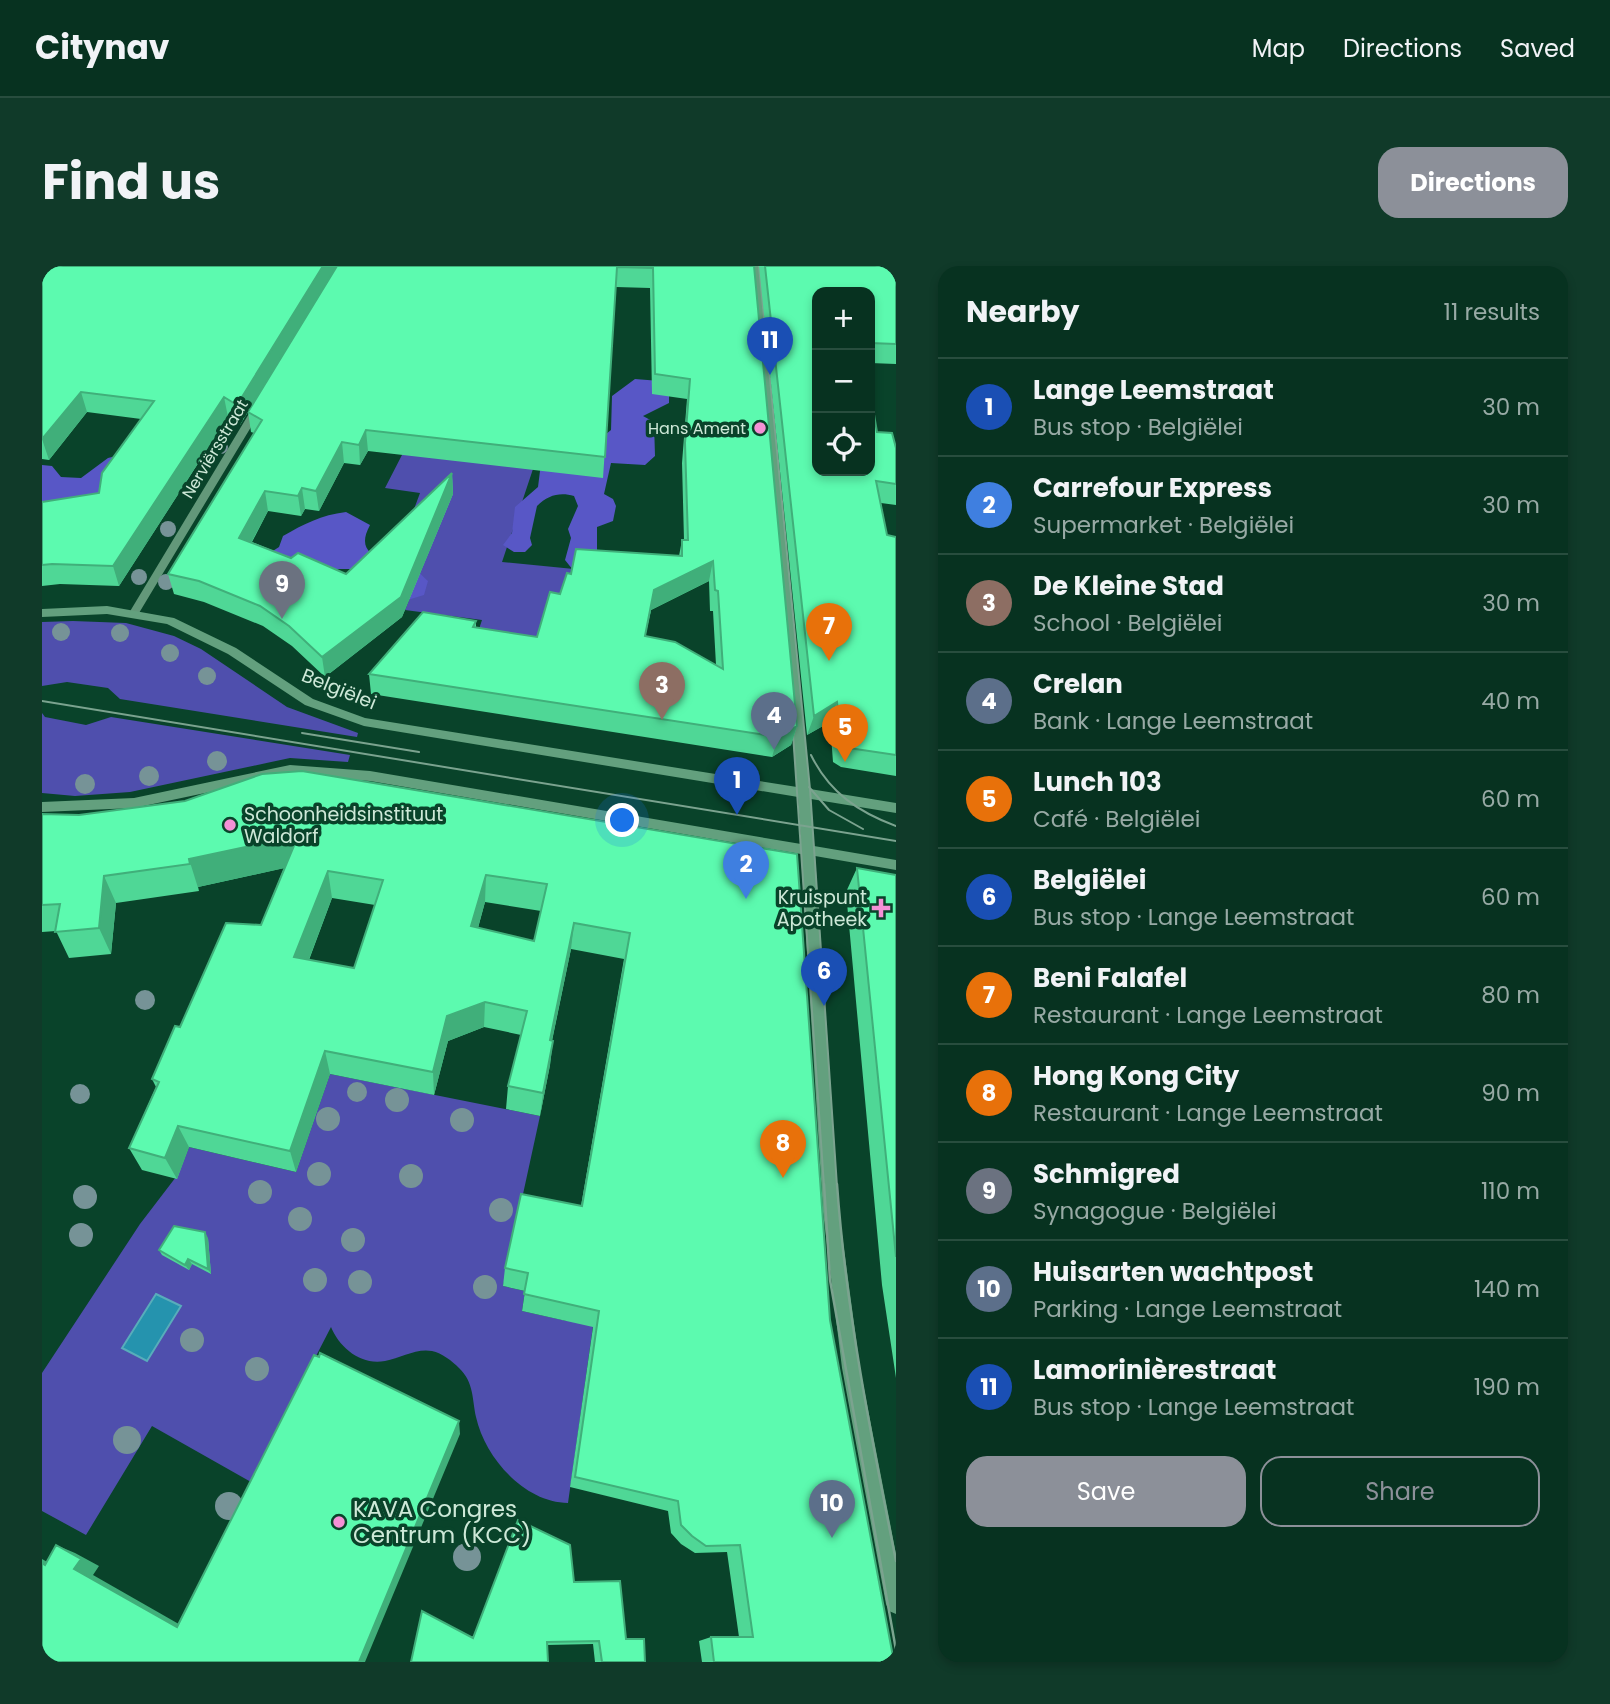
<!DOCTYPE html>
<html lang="en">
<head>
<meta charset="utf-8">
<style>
  :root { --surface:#073220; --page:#103a29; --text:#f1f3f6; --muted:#98aaa5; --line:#284d3e; --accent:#8c9099 }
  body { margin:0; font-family:Poppins,sans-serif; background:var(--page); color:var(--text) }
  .controls { position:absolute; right:21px; top:21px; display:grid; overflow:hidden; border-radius:14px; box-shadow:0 4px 10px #0003 }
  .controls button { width:63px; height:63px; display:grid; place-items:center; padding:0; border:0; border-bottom:2px solid var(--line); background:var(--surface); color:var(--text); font:35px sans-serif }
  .you { position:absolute; left:581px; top:555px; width:24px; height:24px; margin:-18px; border:5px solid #fff; border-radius:50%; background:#1a73e8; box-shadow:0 0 0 10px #1a73e833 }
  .badge { display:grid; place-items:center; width:46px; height:46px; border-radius:50%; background:var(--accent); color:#fff; font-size:23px; font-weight:700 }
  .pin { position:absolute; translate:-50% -58px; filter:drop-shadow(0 2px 4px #0008) }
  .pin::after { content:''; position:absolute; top:37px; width:24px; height:21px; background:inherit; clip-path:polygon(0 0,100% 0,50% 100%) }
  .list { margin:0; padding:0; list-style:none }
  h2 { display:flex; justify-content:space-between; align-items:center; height:91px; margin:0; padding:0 28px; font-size:30px }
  h2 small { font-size:23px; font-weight:400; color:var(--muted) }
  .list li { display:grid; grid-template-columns:46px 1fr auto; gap:21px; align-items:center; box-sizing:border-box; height:98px; padding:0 28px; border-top:2px solid var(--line) }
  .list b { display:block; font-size:26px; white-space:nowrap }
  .list p { margin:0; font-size:23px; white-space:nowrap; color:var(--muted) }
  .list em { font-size:23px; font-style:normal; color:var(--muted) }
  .actions { display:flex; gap:14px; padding:21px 28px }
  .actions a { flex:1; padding:16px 0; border:2px solid var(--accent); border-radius:21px; text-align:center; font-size:24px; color:var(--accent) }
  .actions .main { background:var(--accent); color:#fff }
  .icon { flex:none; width:38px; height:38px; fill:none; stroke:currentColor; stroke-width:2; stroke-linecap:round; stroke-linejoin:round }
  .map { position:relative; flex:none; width:854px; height:1396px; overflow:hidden; border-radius:21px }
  header { display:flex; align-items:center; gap:42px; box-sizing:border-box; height:98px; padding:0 35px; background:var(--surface); border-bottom:2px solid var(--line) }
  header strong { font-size:33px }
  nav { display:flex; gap:38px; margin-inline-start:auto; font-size:24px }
  .intro { display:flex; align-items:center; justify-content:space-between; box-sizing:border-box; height:168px; padding:0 42px }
  h1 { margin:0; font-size:49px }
  .button { padding:18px 32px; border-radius:21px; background:var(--accent); color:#fff; font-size:24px; font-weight:700 }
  main { display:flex; gap:42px; padding:0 42px }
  aside { flex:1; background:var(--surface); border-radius:21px; box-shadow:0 4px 10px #0003 }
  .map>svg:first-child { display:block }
  .green { fill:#4f4fad }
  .forest { fill:#5857c6 }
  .water { fill:#2593ae; stroke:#58adbb; stroke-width:2 }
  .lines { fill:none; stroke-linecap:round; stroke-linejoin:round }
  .street { fill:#63987a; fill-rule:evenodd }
  .secondary { fill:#63a07e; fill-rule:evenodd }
  .tram-far1 { stroke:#7ba38f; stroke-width:2 }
  .tram { stroke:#7ba38f; stroke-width:2.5 }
  .tree { fill:#769397 }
  .wall { fill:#4fd796; fill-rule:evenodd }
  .shaded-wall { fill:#40af7a }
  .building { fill:#5cfaaf; stroke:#40af7a; stroke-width:2; fill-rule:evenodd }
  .poi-dot { fill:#f391d6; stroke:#09432a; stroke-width:2.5 }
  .labels { text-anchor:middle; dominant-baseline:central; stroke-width:7; stroke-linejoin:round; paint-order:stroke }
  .far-poi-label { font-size:16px; fill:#cee9d8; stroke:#09432a; text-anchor:end }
  .far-street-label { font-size:16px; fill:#cee9d8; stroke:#09432a }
  .street-label { font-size:19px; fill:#cee9d8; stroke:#09432a }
  .poi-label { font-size:19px; fill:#cee9d8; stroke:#09432a; text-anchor:start }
  .near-poi-label { font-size:23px; fill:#cee9d8; stroke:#09432a; text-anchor:start }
</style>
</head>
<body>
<header>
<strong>Citynav</strong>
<nav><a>Map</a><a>Directions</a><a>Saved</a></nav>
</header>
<div class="intro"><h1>Find us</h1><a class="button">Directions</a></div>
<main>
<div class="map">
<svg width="854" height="1396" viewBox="0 0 854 1396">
  <rect width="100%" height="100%" fill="#09432a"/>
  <path class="green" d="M361,187L491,203L460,296L532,303L501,368L476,389L430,384L440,354L363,344L395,265L368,254L378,227L343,222Z
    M31,355L84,357L132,370L159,383L245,441L316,467L315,471L78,433L66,422L25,416L0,420V356Z
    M0,447L3,451L44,459L69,451L308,489L306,496L248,492L88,526L33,530L0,527Z
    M288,808L498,850L461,1020L483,1025L480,1045L525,1055L553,1046L526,1237C483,1237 443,1192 434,1151C430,1133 432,1116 417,1102C410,1095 400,1087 390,1085C374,1082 359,1092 343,1095C319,1100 297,1081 289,1061L209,1216L110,1160L44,1269L0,1245V1107L98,958L137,907L147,881L254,906Z"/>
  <path class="forest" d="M593,113L618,115L627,125V137L601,150L612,156L613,190L603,199L569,197L562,228L571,233L574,240L571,255L555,261V284L535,309L523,294L529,272L526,263L536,240L532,230C518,226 506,229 495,240L488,272L490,279L483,286H472L461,279L470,267L473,241L496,221L500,189L558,173L569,164L570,130Z
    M86,187L56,238L0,247V199L10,200L19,211L39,212L66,192Z
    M304,246L328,259C308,296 353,292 373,304C378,306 382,312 386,315L382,329L362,335L318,303H268L220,292L237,281L241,270C262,258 279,249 304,246Z"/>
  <path class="water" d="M114,1028L139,1040L105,1095L80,1082Z"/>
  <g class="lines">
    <path class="street" d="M216,138L221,141L97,347L96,350H88L87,347L211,141Z"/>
    <path class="secondary" d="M709,0H717L768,523L854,537V547L769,533L772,580L854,594V604L773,590L797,946L818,1102L854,1288V1348L847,1345L844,1338L800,1102L781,946L759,588L328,515L248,509L92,542L0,546V536L92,532L248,499L328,505L759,578L756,531L322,460L263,439L186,388L125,358L65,348L0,351V343L65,340L132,352L194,382L271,433L323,452L755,521Z"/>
    <path class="tram-far1" d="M717,0L768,523L795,920
      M0,435L854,575
      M750,453L782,920
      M260,467L377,486
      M769,489C787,526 816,546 854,560
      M767,521L787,544L821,563"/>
    <path class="tram" d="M782,918L788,1014L854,1384
      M795,918C804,1045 829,1170 854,1295"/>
  </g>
  <g class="tree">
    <circle cx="179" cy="181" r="7"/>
    <circle cx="126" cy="263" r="8"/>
    <circle cx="97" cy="311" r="8"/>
    <circle cx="124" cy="316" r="8"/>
    <circle cx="19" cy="366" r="9"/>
    <circle cx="78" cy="367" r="9"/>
    <circle cx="128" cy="387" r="9"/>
    <circle cx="165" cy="410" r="9"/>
    <circle cx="175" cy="495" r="10"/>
    <circle cx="107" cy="510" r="10"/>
    <circle cx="43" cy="518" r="10"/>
    <circle cx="103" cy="734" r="10"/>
    <circle cx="315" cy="826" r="10"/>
    <circle cx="38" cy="828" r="10"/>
    <circle cx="355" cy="834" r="12"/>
    <circle cx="286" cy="853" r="12"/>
    <circle cx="420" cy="854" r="12"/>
    <circle cx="277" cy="908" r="12"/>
    <circle cx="369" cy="910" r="12"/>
    <circle cx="218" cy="926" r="12"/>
    <circle cx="43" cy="931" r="12"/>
    <circle cx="459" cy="944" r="12"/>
    <circle cx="258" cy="953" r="12"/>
    <circle cx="39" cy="969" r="12"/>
    <circle cx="311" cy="974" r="12"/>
    <circle cx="273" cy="1014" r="12"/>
    <circle cx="318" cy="1016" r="12"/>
    <circle cx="443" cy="1021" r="12"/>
    <circle cx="150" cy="1074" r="12"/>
    <circle cx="215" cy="1103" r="12"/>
    <circle cx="85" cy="1174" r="14"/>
    <circle cx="187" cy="1240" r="14"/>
    <circle cx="425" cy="1291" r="14"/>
  </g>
  <path class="wall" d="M0,0H712L755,460L749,479L730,491L329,428L327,408L434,355V361L495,371L529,308L637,290L640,274H642L640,197L645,133L610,128L608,22L574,21L561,212L326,185L318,199L302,197L277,245L263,243L259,250L226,245L210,276L249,292L304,308L410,207L411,228L360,351L283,411L250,380L221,360L162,336L132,328L126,308L212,167L209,166L206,146L198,159L186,151L77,320L18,318L0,320V236L57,227L99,153L45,146L7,194L0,193ZM667,315L668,345H671L674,399L603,370L609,344Z
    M717,0H854V98L828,97V26H775L835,166L854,182V239L839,237L845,269L854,271V510L799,501L791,496L788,456L765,469Z
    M0,548L755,588L788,1054L852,1396H660L657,1375L669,1371H697L685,1286L653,1287L639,1278L629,1267L626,1245L528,1221L551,1061L480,1045L483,1025L461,1020L463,1002L539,940L582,693L529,683L510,775L508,799L498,850L464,843L466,820L479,769L442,761L406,775L392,829L288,808L254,906L147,881L135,913L100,904L87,882L114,821L110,813L138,761L219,659L242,602L156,621L157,625L74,637L69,688L27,692L14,665L0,666ZM290,632L333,639L312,702L267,694ZM443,636L499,645L492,675L436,662Z
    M815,602L854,609V1112L840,1019L804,626Z
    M166,972L169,1008L150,998L147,1004L120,989L117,984Z
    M532,1316L603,1396H553L551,1378L505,1379L431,1372Z"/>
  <path class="shaded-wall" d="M281,0H295L198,159L195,139Z
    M39,126L45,146L7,194L0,173Z
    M182,131L186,151L77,320L71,300Z
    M324,164L326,185L318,199L317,179Z
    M300,176L302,197L277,245L274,225Z
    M410,207L411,228L360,351L283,411L280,391Z
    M260,222L263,243L259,250L256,230Z
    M223,225L226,245L201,292L197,272Z
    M671,295L667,315L609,344L599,390L612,324Z
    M795,436L788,456L765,469L772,450Z
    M755,460L749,479L730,491L736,471Z
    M256,570L261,598L156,621L157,625L147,593Z
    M286,605L290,632L258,717L252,691Z
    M444,609L443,636L429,687V660Z
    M62,610L74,637L69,688L57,662Z
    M532,657L529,683L505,798L508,774Z
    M443,736L442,761L406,775L392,829L391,806L405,750Z
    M511,775L508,799L498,850L501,827Z
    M283,785L288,808L254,906L248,885Z
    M136,860L147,881L135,913L123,892Z
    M163,966L166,972L169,1008L166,1003Z
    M146,993L150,998L147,1004L143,999Z
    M417,1155L418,1168L323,1396H317Z
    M14,1279L33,1287L57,1300L51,1309L149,1365L135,1361L32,1303Z
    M0,1293L23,1306L0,1297Z"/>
  <path class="building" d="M0,0H281L195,139L182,131L71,300L10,298L0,299V236L57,227L60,207L112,135L39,126L0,173Z
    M295,0H712L755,460L736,471L327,408L381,346L434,355L431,361L495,371L508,326L518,328L525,307L529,308L534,283L640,290V274H646L643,177L648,113L613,108L611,2L575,1L563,191L324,164L317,179L300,176L274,225L260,222L256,230L223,225L197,272L249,292L256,287L304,308L410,207L359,331L280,391L247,360L218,340L157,315L126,308L220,154L206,146ZM671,295L673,324L676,325L681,403L633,376L603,370L612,324Z
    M723,0H854V78L828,77V26H775V205H828V125L835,166L850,167L854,182V218L834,215L845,269L854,271V489L807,482L799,476L795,436L772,450Z
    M260,505L755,588L788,1054L852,1396H672L669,1371H711L698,1279L664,1280L650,1270L639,1259L636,1235L533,1211L557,1045L482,1028L486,1007L463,1002L479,928L540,940L588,667L532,657L508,774L511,775L501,827L466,820L485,745L443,736L405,750L391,806L283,785L248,885L136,860L123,892L87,882L117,816L110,813L133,760L138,761L184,657L219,659L256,570L147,593L148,598L62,610L57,662L13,666L18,638L0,639V548L37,549L143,535L220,508ZM286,605L341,614L312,702L252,691ZM444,609L505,618L492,675L429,660Z
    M815,602L854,609V991Z
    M132,960L163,966L166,1003L146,993L143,999L117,984Z
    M278,1087L417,1155L317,1396H0V1297L3,1299L14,1279L39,1293L32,1303L135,1361L272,1089L277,1091Z
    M476,1254L528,1279L532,1316L578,1315L584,1373H602L603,1396H560L557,1375L505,1376L506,1396H369L380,1345L431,1372Z"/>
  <g class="poi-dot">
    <circle cx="718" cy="162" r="7"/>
    <circle cx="188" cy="559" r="7"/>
    <path d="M835.5 631.5h7v7h7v7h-7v7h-7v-7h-7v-7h7z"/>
    <circle cx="297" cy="1256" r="7"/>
  </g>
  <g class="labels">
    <g class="far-poi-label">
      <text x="704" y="162">Hans Ament</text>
    </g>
    <g class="far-street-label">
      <text transform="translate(173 183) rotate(-59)">Nerviërsstraat</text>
    </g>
    <g class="street-label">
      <text transform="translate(297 423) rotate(22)">Belgiëlei</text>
    </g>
    <g class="poi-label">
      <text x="202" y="548">Schoonheidsinstituut<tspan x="202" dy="22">Waldorf</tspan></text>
      <text x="825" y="631" text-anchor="end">Kruispunt<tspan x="825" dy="22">Apotheek</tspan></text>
    </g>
    <g class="near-poi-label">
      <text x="311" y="1243">KAVA Congres<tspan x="311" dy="26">Centrum (KCC)</tspan></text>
    </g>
  </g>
</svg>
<div class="controls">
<button>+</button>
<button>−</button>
<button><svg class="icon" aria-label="locate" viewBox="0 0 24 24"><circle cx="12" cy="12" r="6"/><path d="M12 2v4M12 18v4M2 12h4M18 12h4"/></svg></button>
</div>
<div class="you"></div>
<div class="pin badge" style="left:695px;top:549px;background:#1a4fb4">1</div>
<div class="pin badge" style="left:704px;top:633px;background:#3f7fe0">2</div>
<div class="pin badge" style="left:620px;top:454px;background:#8d6e63">3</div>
<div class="pin badge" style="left:732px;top:484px;background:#5c6f8a">4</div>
<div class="pin badge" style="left:803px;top:496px;background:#e8710a">5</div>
<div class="pin badge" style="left:782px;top:740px;background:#1a4fb4">6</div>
<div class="pin badge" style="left:787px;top:395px;background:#e8710a">7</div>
<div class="pin badge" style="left:741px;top:912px;background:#e8710a">8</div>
<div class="pin badge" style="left:240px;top:353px;background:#6b7280">9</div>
<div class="pin badge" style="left:790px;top:1272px;background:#5c6f8a">10</div>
<div class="pin badge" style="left:728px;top:109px;background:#1a4fb4">11</div>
</div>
<aside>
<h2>Nearby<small>11 results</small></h2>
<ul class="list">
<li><span class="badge" style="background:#1a4fb4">1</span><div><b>Lange Leemstraat</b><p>Bus stop · Belgiëlei</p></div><em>30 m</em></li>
<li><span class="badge" style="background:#3f7fe0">2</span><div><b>Carrefour Express</b><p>Supermarket · Belgiëlei</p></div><em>30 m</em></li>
<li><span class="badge" style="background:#8d6e63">3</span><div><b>De Kleine Stad</b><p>School · Belgiëlei</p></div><em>30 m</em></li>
<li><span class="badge" style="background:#5c6f8a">4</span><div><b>Crelan</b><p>Bank · Lange Leemstraat</p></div><em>40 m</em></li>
<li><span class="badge" style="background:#e8710a">5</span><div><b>Lunch 103</b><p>Café · Belgiëlei</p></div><em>60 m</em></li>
<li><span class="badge" style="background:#1a4fb4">6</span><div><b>Belgiëlei</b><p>Bus stop · Lange Leemstraat</p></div><em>60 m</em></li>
<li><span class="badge" style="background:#e8710a">7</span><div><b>Beni Falafel</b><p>Restaurant · Lange Leemstraat</p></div><em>80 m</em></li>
<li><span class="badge" style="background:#e8710a">8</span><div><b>Hong Kong City</b><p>Restaurant · Lange Leemstraat</p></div><em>90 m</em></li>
<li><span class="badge" style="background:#6b7280">9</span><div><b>Schmigred</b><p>Synagogue · Belgiëlei</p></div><em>110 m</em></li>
<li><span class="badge" style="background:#5c6f8a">10</span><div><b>Huisarten wachtpost</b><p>Parking · Lange Leemstraat</p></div><em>140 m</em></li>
<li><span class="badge" style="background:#1a4fb4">11</span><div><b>Lamorinièrestraat</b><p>Bus stop · Lange Leemstraat</p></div><em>190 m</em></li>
</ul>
<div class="actions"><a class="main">Save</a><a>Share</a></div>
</aside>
</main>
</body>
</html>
